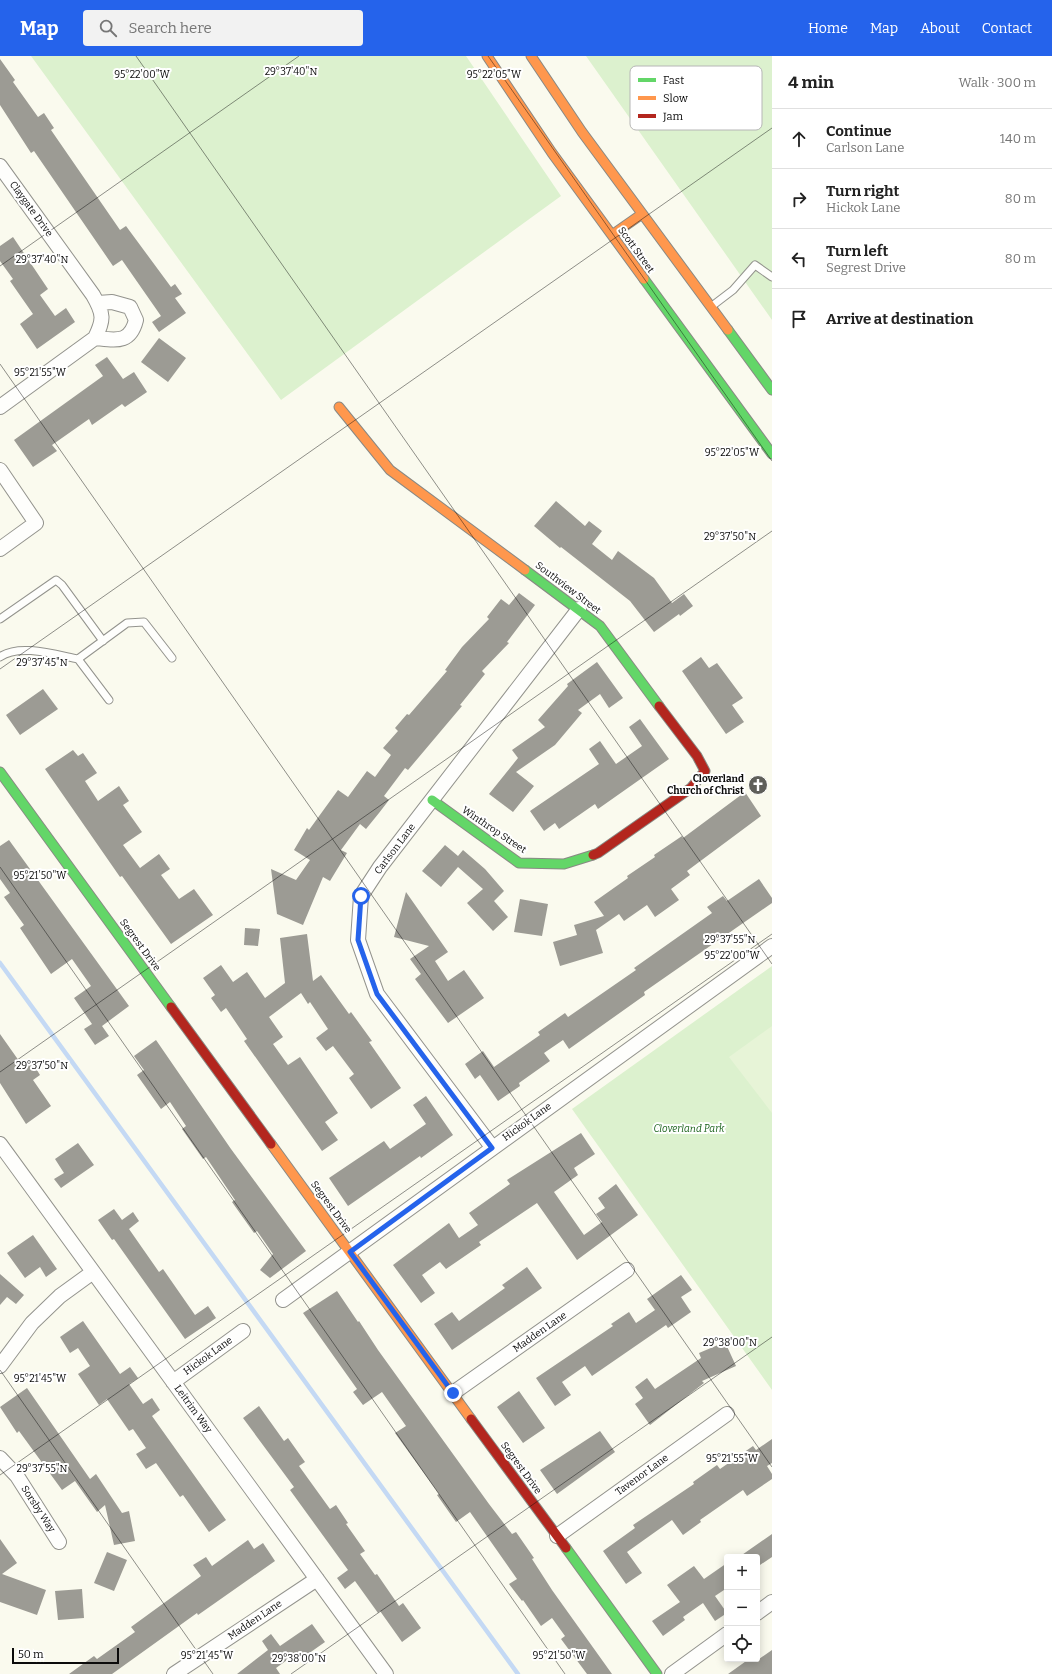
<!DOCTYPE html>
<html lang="en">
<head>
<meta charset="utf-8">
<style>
  :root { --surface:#fff; --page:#f2f2f2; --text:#222; --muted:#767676; --line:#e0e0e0; --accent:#2563eb }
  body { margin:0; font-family:Bitter,serif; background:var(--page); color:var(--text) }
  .controls { position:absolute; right:12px; bottom:12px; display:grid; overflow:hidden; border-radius:4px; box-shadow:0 2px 10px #0003 }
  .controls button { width:36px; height:36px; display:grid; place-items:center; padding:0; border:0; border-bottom:1px solid var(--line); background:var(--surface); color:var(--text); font:20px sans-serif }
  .scale { position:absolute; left:12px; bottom:10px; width:107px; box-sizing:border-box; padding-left:4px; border:2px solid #0b0b0b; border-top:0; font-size:11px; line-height:14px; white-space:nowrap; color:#0b0b0b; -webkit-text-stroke:3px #fff; paint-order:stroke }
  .stop { position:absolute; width:12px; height:12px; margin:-9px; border:3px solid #2563eb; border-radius:50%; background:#fff }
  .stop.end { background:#2563eb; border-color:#fff; box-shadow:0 1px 4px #0008 }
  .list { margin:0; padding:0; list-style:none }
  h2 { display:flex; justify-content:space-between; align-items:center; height:52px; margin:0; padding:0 16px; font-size:17px }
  h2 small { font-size:13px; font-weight:400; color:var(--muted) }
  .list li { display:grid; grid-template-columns:26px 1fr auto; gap:12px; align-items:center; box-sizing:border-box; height:60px; padding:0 16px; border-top:1px solid var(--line) }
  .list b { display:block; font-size:15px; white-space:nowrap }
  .list p { margin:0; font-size:13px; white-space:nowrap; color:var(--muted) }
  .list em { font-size:13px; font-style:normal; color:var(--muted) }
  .icon { flex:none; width:22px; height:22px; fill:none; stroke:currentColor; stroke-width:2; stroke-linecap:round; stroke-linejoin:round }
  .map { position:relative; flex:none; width:772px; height:1618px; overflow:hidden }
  header { display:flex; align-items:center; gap:24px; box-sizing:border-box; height:56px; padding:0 20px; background:var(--accent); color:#fff }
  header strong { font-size:19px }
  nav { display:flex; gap:22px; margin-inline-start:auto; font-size:14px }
  .search { width:280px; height:36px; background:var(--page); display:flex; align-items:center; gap:10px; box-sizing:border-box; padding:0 14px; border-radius:4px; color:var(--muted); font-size:15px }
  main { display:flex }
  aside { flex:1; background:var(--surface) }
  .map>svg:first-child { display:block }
  .green { fill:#dcf1ce }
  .pitch { fill:#e7f4d7 }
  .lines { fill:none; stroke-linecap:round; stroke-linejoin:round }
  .stream { stroke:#c4d9f4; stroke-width:4.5 }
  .building { fill:#9c9b94 }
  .lane-casing { stroke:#93938d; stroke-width:9 }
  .street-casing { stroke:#93938d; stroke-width:16 }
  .fast-casing { stroke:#898984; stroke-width:11 }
  .slow-casing { stroke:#898984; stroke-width:11 }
  .jam-casing { stroke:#898984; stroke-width:11 }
  .lane { stroke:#fefefc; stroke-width:7 }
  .street { stroke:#fefefc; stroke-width:14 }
  .fast { stroke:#63d668; stroke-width:9 }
  .slow { stroke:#ff974d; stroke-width:9 }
  .jam { stroke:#b3261e; stroke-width:9 }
  .route { stroke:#2563eb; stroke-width:5 }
  .ticks { fill:none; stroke:#0b0b0b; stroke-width:1; stroke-opacity:0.45 }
  .labels { text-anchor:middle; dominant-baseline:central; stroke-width:4; stroke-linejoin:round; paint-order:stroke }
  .street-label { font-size:10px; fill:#0b0b0b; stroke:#fff }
  .poi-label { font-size:10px; font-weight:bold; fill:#0b0b0b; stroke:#fff; text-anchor:end }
  .park-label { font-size:10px; font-style:italic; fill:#1b631c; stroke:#fff }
  .key { fill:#fff; stroke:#b6b6b6; stroke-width:1 }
  .key-label { font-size:11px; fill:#0b0b0b }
  .ticks-label { font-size:10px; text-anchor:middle; fill:#0b0b0b; stroke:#fff; stroke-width:4; stroke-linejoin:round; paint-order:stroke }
</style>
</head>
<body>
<header>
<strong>Map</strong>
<div class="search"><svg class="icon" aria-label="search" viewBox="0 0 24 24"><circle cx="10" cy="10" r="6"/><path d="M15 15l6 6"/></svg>Search here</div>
<nav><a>Home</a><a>Map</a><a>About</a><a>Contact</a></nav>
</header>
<main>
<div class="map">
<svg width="772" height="1618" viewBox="0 0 772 1618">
  <rect width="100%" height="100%" fill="#fafaee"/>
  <path class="green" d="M31,0H466L561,140L281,344Z
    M586,0H772V264Z
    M772,910V1334L572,1053Z"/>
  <path class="pitch" d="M772,970V1057L729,1001Z"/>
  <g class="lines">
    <path class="stream" d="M0,907L518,1618"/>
  </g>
  <path class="building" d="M0,3L15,24L13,26L38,61L44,57L54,72L51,74L120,174L126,170L171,231L175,228L182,238L175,242L186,257L159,276L152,266L161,260L122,204L113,210L34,95L31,97L0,49Z
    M13,181L48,233L40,239L55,260L66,252L75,266L37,293L20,268L33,258L10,225L13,223L0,205V190Z
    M159,282L186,302L168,326L141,306Z
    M107,301L123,323L134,316L147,336L125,351L122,348L92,369L89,363L52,389L57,395L33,411L14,384L103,320L95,309Z
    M556,445L585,470L589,465L602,475L592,488L612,504L618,495L654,522L672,547L684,538L693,550L680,560L679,558L654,576L630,545L561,491L560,492L534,470Z
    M519,537L535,549L507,586L509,587L482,615L485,618L460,649L462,650L408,714L405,712L384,740L389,744L379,757L366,773L360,768L341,794L347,797L330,825L323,821L303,869L277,858L271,813L296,824L310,804L294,794L307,772L309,774L338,734L348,741L367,715L375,721L391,699L383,692L398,675L395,672L407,658L409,659L447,615L445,614L462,591L489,563L487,561L501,543L509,549Z
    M701,601L709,612L717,607L743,642L732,649L744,666L726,678L682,615Z
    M597,606L623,642L609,652L600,638L578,654L582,657L555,689L516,716L534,730L513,756L489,738L518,702L512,694L545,671L538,664L568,630L567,628Z
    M43,633L58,653L20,679L6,659Z
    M640,663L669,703L598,753L595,748L559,773L555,767L544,775L530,755L599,708L589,693L600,685L616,708L642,690L629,671Z
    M73,694L78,700L83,697L97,717L85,725L98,745L119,730L129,745L123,749L142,776L123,789L140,812L159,798L170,813L161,819L179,843L194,833L213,859L171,888L122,820L120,821L45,713Z
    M745,736L761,760L687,815L690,819L671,833L679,844L655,861L647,849L624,865L619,858L596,874L603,897L560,910L553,886L577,879L574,869L604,860L594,846L628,822L627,820L655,801L654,799L682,780L683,782Z
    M9,784L129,950L102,970L109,980L95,989L84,973L92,968L74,942L91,930L72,903L51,918L20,872L24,869L4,841L10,837L0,823V790Z
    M445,789L458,800L463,794L485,813L504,835L494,845L508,861L493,875L467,847L483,833L458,811L441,831L422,815Z
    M759,823L772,842V847L644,936L645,939L569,993L563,984L544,997L550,1005L519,1027L520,1030L498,1045L480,1019L475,1023L465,1008L483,995L494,1011L540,979L538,976L565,957L568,961L636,914L634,912L712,857L707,851L723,840L727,845Z
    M406,836L448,896L435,905L448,925L464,914L484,942L448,967L415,923L421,918L410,903L429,890L394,881Z
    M520,843L548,848L542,880L514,876Z
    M245,872L260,873L258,890L244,889Z
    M307,878L313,925L321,919L349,958L351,956L372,985L369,986L401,1032L371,1053L349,1022L354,1018L333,990L326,995L316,982L328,973L310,946L308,948L301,937L269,961L283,981L273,988L288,1009L300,1001L338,1057L325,1066L338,1084L322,1095L244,985L247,983L226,952L221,956L211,942L215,939L203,922L221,909L233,926L247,916L265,942L285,927L280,882Z
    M0,978L24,1012L32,1006L40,1019L33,1024L51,1050L26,1068L0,1027Z
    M156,984L231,1093L306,1195L270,1222L260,1214L273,1198L257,1175L254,1177L232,1146L235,1144L206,1101L203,1103L182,1073L186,1070L170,1046L161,1053L137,1019L144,1014L134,1000Z
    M426,1040L453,1079L421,1102L420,1100L348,1150L329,1122L384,1085L390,1093L426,1068L413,1049Z
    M581,1077L595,1098L574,1112L578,1119L554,1136L584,1179L602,1166L596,1158L605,1152L598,1142L616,1128L638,1159L577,1204L537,1147L479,1186L481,1189L446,1213L440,1206L422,1219L435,1237L421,1247L393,1209L449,1167L459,1182L478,1169L469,1157L510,1128L507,1124Z
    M78,1087L94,1109L61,1132L54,1123L64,1117L55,1103Z
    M114,1153L122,1164L133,1156L139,1165L129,1173L159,1216L163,1213L195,1259L208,1250L216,1262L185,1283L114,1183L112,1184L98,1164Z
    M33,1179L57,1213L46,1221L40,1211L25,1222L7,1197Z
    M527,1211L542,1232L452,1294L434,1268L452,1256L459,1265L505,1232L502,1229Z
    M0,1218L24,1239L16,1248L7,1241L0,1249Z
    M681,1219L692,1234L681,1241L691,1256L668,1272L666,1269L592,1320L585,1310L562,1326L571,1339L555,1350L536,1322L613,1270L611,1268L629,1256L636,1267L655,1254L647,1243Z
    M337,1235L358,1266L359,1265L378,1294L489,1448L512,1478L516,1476L534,1502L532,1503L552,1534L612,1618H587L561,1583L565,1580L552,1562L541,1570L523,1544L522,1545L509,1528L517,1523L470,1456L456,1466L437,1439L439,1438L395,1377L406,1370L382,1336L363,1349L353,1336L357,1333L303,1257Z
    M83,1265L120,1318L130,1311L138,1322L129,1328L143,1348L152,1342L160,1354L152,1360L226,1464L209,1476L183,1439L180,1441L156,1407L146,1413L136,1398L146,1392L133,1373L129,1375L107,1343L99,1349L78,1318L90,1310L78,1292L70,1297L60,1281Z
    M725,1286L736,1310L702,1325L704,1327L650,1369L635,1348L643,1342L635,1331L647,1322L655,1333L701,1302L699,1297Z
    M27,1332L90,1423L96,1418L122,1457L129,1455L135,1485L114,1489L105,1449L97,1456L75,1425L62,1434L19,1375L17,1377L0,1351Z
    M519,1335L545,1372L523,1387L497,1351Z
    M259,1350L284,1385L288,1382L305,1406L299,1410L330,1453L336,1449L348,1467L346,1468L365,1495L360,1498L375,1519L377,1518L399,1550L403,1547L421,1572L402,1586L380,1555L378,1557L355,1525L345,1533L337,1522L348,1514L290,1434L294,1431L243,1362Z
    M600,1375L615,1396L557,1438L540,1414Z
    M772,1383V1407L767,1410L772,1418V1423L747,1440L743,1434L700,1464L701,1466L683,1479L672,1464L627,1496L642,1517L626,1528L603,1495L635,1472L633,1469L694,1428L693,1426L717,1409L720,1413L753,1390L756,1394Z
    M772,1478V1501L757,1511V1501H739Z
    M0,1483L17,1507L2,1518L46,1534L37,1559L0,1546Z
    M248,1484L254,1493L263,1487L275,1505L198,1559L197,1557L112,1618H69L94,1600L97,1603L135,1576L131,1571L201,1520L193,1509L206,1501L212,1510Z
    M107,1496L127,1504L114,1535L94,1527Z
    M727,1507V1532L715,1540L727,1557L715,1565L703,1547L683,1561L685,1564L663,1580L652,1565L680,1546L667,1529L694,1510L704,1523Z
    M82,1533L84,1562L58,1564L55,1535Z
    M312,1568L325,1586L298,1605L294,1599L276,1612L280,1618H237L268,1594L262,1585L271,1578L280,1590Z
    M772,1594V1618H728L749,1603H759Z"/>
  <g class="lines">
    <g class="lane-casing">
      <path id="lane" d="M712,250L733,234L755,209L772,221
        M0,563L56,524L62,529L103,585
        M0,601C19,587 57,599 78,603L127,567L144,566L172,602
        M78,603L109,644"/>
    </g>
    <g class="street-casing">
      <path id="street" d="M0,110L93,239C104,258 104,264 95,282L0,351
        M95,282C116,284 130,288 136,264L130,251L112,246L98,247
        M0,414L36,467L0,493
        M0,1088L386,1618
        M492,1091L377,938L358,884L361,840L380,811L579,553
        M283,1244L772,890
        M0,1310L32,1267L60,1240L93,1216
        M173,1326L243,1275
        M453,1337L627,1214
        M0,1402L17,1420L59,1486
        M557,1480L727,1358
        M757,1557L772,1546
        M174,1618L317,1523
        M672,1618L727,1578"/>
    </g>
    <g class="fast-casing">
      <path id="fast" d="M644,223L772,398
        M728,274L772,334
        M525,514L600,570L659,650
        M0,716L171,951
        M432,744L519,807L564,808L593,799
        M566,1492L657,1618"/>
    </g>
    <g class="slow-casing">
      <path id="slow" d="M487,0L552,97L644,223
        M531,0L582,76L728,274
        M612,179L642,158
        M339,351L390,414L525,514
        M271,1088L471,1363"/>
    </g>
    <g class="jam-casing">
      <path id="jam" d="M593,799L598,797L691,732L705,715L697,700L659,650
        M171,951L271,1088
        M471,1363L566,1492"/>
    </g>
    <use href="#lane" class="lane"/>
    <use href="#street" class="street"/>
    <use href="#fast" class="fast"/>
    <use href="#slow" class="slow"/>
    <use href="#jam" class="jam"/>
  </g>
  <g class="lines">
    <path class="route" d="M361,840L358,884L377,938L492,1092L350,1196L453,1337"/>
  </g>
  <path class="ticks" d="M136,0L772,908M488,0L772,405M0,210L299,0M0,308L772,1411M0,613L772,72M0,811L565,1618M0,1016L772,475M0,1314L213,1618M0,1419L772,878M291,1618L772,1281"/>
  <defs>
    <g id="church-disc" transform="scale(1)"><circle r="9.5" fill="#5f5f5a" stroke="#fff"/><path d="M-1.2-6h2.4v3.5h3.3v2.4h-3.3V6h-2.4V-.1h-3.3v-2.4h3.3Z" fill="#fff"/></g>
  </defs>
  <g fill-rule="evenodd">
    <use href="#church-disc" x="758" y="729"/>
  </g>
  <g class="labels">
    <g class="street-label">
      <text transform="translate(31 153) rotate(54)">Claygate Drive</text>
      <text transform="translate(636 194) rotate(54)">Scott Street</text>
      <text transform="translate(568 532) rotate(37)">Southview Street</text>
      <text transform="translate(494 774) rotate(34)">Winthrop Street</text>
      <text transform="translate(395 793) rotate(-53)">Carlson Lane</text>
      <text transform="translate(140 889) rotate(54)">Segrest Drive</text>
      <text transform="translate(527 1066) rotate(-36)">Hickok Lane</text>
      <text transform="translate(331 1151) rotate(54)">Segrest Drive</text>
      <text transform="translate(540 1276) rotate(-35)">Madden Lane</text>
      <text transform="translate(208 1300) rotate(-36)">Hickok Lane</text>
      <text transform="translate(193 1353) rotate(54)">Leitrim Way</text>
      <text transform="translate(521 1412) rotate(54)">Segrest Drive</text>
      <text transform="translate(642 1419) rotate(-36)">Tavenor Lane</text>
      <text transform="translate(38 1453) rotate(57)">Sorsby Way</text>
      <text transform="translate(255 1564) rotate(-34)">Madden Lane</text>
    </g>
    <g class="poi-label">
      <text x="744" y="723">Cloverland<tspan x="744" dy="12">Church of Christ</tspan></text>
    </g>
    <g class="park-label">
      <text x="689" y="1073">Cloverland Park</text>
    </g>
  </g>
  <rect x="630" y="10" width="132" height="64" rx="6" class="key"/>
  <rect x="638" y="22" width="18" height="4" fill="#63d668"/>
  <rect x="638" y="40" width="18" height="4" fill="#ff974d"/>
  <rect x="638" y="58" width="18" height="4" fill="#b3261e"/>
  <g class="key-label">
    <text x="663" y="28">Fast</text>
    <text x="663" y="46">Slow</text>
    <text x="663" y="64">Jam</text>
  </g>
  <g class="ticks-label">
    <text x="291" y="19">29°37'40"N</text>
    <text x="142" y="22">95°22'00"W</text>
    <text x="494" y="22">95°22'05"W</text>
    <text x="42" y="207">29°37'40"N</text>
    <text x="40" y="320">95°21'55"W</text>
    <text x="732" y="400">95°22'05"W</text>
    <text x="730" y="484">29°37'50"N</text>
    <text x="42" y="610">29°37'45"N</text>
    <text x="40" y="823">95°21'50"W</text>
    <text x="730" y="887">29°37'55"N</text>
    <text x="732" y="903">95°22'00"W</text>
    <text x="42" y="1013">29°37'50"N</text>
    <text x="730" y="1290">29°38'00"N</text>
    <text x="40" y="1326">95°21'45"W</text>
    <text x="732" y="1406">95°21'55"W</text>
    <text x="42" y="1416">29°37'55"N</text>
    <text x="207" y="1603">95°21'45"W</text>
    <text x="559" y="1603">95°21'50"W</text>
    <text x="299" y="1606">29°38'00"N</text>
  </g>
</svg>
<div class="controls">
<button>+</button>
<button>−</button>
<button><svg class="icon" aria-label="locate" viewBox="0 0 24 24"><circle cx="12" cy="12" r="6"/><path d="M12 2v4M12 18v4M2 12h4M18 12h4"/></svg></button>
</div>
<div class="scale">50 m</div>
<div class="stop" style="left:361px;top:840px"></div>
<div class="stop end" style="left:453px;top:1337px"></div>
</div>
<aside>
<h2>4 min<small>Walk · 300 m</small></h2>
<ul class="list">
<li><svg class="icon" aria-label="ahead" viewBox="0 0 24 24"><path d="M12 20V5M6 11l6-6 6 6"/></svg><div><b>Continue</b><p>Carlson Lane</p></div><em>140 m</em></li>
<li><svg class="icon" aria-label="right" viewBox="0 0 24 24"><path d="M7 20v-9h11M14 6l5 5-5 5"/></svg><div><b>Turn right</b><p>Hickok Lane</p></div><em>80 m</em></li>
<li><svg class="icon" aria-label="left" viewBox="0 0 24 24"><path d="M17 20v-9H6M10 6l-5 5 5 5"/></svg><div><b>Turn left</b><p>Segrest Drive</p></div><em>80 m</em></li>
<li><svg class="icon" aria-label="arrive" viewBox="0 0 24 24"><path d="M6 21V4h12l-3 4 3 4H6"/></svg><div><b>Arrive at destination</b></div></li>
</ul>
</aside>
</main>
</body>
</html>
